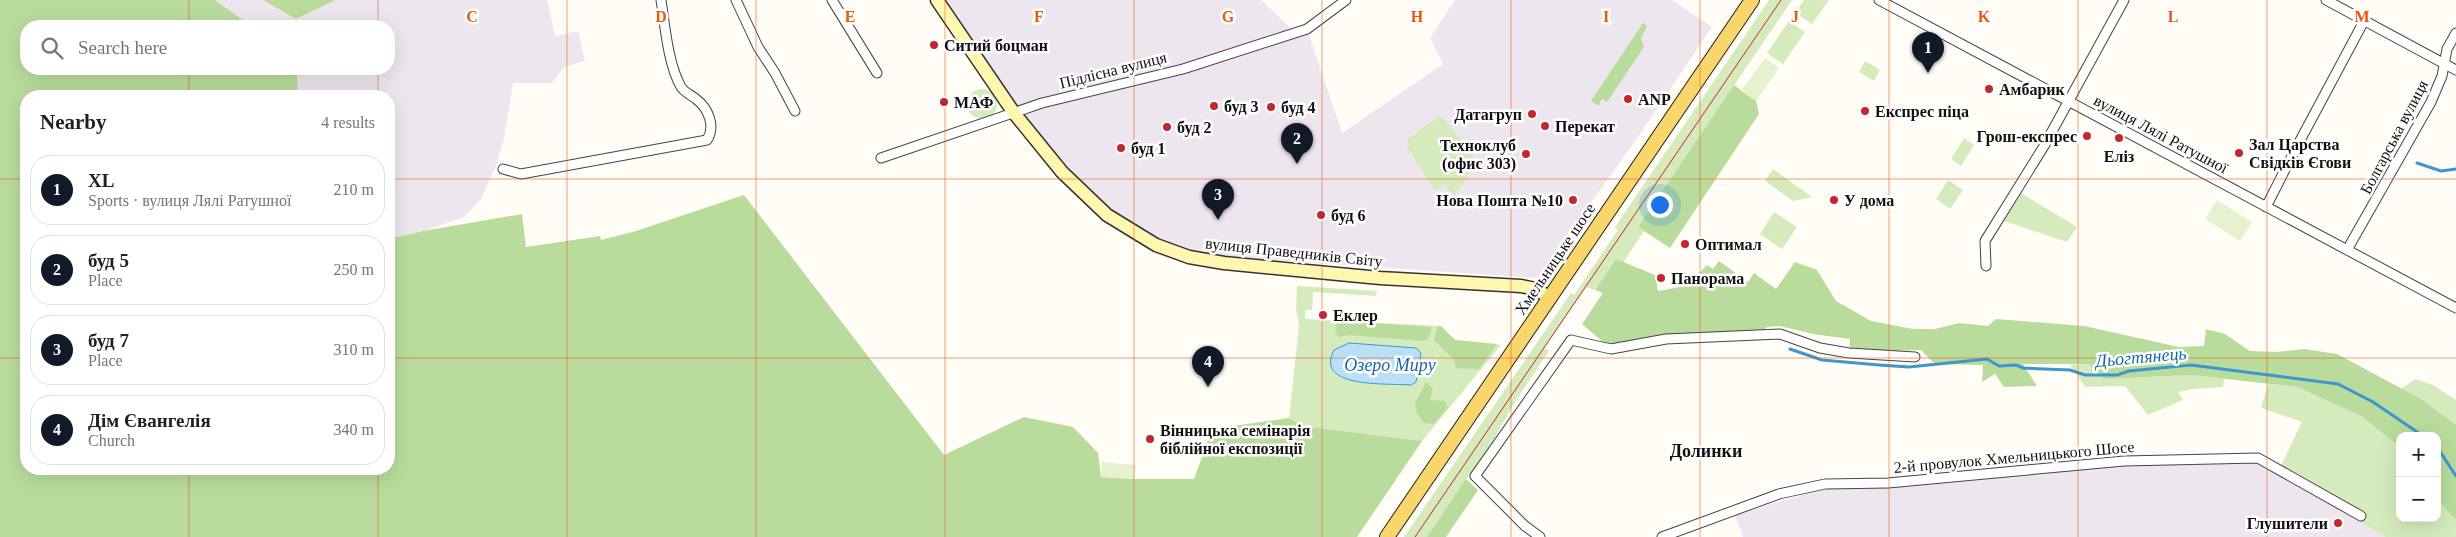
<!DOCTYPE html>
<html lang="en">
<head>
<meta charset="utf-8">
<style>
  :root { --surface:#fff; --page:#f2f2f2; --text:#202124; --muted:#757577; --line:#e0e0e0; --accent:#111827 }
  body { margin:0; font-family:Georgia,serif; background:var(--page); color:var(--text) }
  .controls { position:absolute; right:15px; bottom:15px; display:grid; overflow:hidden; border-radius:10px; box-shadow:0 5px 20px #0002 }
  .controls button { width:45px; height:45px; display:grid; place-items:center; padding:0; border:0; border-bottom:1px solid var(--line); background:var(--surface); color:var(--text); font:25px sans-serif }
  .you { position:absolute; left:1659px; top:204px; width:18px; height:18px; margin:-12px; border:4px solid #fff; border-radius:50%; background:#1a73e8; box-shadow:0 0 0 8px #1a73e833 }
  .badge { display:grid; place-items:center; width:32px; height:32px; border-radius:50%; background:var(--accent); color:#fff; font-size:16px; font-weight:700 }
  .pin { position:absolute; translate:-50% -41px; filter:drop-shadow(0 1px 2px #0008) }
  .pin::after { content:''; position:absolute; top:26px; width:18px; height:15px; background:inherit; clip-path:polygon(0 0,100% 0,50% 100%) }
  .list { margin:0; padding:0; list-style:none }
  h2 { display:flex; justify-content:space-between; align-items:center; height:65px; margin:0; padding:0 20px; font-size:21px }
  h2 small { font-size:16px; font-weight:400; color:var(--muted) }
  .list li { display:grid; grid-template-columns:32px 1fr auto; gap:15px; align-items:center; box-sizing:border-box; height:70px; margin:0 10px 10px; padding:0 10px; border:1px solid var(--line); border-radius:20px }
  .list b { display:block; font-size:19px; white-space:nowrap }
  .list p { margin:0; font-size:16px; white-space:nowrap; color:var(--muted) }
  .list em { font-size:16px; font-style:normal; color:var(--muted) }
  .icon { flex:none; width:28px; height:28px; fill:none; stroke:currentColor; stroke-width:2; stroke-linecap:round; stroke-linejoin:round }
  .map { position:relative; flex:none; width:2456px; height:537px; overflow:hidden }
  .search { position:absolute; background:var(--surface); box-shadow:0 5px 20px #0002; left:20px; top:20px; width:375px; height:55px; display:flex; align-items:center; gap:12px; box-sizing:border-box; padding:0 18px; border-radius:20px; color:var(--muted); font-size:19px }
  .panel { position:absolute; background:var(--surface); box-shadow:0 5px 20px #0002; left:20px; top:90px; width:375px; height:385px; border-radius:20px }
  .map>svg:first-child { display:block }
  .industrial { fill:#eee6ef }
  .green { fill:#d5ebbd; fill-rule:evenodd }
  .forest { fill:#b9dc9c }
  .pitch { fill:#e6f2cf }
  .water { fill:#b9e0f7; stroke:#3f96cf }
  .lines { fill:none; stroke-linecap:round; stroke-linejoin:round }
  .stream { stroke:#3f96cf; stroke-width:3 }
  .minor-casing { stroke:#444; stroke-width:11 }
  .secondary-casing { stroke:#333; stroke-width:15 }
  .primary-casing { stroke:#222; stroke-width:16 }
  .minor { stroke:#fff; stroke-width:9 }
  .secondary { stroke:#fff6b0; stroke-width:12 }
  .primary { stroke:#f9d66b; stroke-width:14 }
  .tram { stroke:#c4262e; stroke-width:1 }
  .grid { fill:none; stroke:#e8590c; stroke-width:1; stroke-opacity:0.55 }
  .poi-dot { fill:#c4262e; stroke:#fff; stroke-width:2 }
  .labels { text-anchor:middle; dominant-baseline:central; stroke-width:5; stroke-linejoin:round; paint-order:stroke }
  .poi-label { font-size:16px; font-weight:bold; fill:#111; stroke:#fff; text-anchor:start }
  .street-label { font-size:16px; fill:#111; stroke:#fff }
  .water-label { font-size:18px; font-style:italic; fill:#1768a6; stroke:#fff }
  .neighbourhood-label { font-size:18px; font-weight:bold; fill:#111; stroke:#fff }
  .grid-label { font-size:16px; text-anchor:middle; font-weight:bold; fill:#e8590c; stroke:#fff; stroke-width:5; stroke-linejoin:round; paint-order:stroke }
</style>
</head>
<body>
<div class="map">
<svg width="2456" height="537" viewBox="0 0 2456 537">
  <rect width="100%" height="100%" fill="#fffdf5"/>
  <path class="industrial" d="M215,0H263L296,19L336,0H547L555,36L578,31L585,61L564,67L552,83H513L504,139L496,166L481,199L464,217L423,231L389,239V96H298L297,75L294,69H389V26H251Z
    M944,0H1261L1296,33L1307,29L1342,133L1443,64L1430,38L1455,0H1672L1712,27L1638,137L1537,278L1226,257L1190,251L1158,240L1111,212L1091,196L1012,100Z
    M2258,460L2385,537H1743L1735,515L1826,488L2124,464Z"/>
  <path class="green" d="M1769,0H1792L1638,227L1644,231L1623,263L1616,259L1595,290L1586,287L1544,348L1549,351L1515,402L1492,442L1427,537H1404L1571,293L1574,295L1618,230L1615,227Z
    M1804,0H1829L1812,24L1795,13Z
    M1789,21L1805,32L1783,64L1767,53Z
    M1865,61L1880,70L1874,81L1859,72Z
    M967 104a15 15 0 1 1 30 0a15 15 0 1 1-30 0Z
    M1439,116L1444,119L1473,153V168L1454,196L1444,184L1435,191L1407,147L1408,139Z
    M1964,138L1974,145L1961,166L1951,159Z
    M1773,169L1812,197L1793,201L1765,181Z
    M1948,180L1963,190L1950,209L1936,199Z
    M2021,193L2077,227L2067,242L2004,221Z
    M1774,212L1797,227L1782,249L1760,234Z
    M1297,286L1377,291L1376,296L1313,292L1312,310H1305V319L1441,326L1455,340L1501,345L1422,441L1303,426L1289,418L1299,326L1296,310Z
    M2090,364L2105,379L2192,375L2224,379L2223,387L2193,389L2178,392L2183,400L2148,415L2125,386L2085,387L2070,365Z
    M2415,379L2433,385L2456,400V537H2385L2278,472L2302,422L2261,408L2268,384L2297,387L2363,417ZM2400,436H2437V518H2400Z"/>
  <path class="forest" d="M0,0H215L251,26H26V69H294L297,75L298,96H26V469H389V239L423,231L522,214L526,247L600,236L601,240L636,231L744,195L944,455L1024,417L1073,427L1098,453L1101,477L1134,479H1194L1212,429L1289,418L1303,426L1422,441L1357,537H0Z
    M263,0H336L296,19Z
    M1643,23L1647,26L1641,38L1644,47L1607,102L1602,99L1598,106L1591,101Z
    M1734,85L1756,101L1759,114L1670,248L1638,227Z
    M1616,259L1655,275L1658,291L1697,284L1696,276L1707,265L1713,269L1719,261L1748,282L1754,273L1776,289L1795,262L1817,270L1836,301L1871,321L1913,329H1935L1959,323L1988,326L1996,319L2084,326L2179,347L2204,346L2206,329L2225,334L2250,351L2277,352L2304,349L2337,354L2421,399L2456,425V520L2437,498V436H2400V447L2363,417L2297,387L2192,375L2105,379L2089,364H2023L2037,386L2004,387L1995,374L1982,382L1983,365L1935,364L1921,350L1849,352L1850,339L1813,334L1780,326L1767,327L1759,335L1666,339L1611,349L1582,324L1603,293L1595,290Z
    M1338,321L1432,327L1428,339L1422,341L1349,335L1338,337L1335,330Z
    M1438,326H1441L1455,340L1497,344L1479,369L1456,368L1454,360L1434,340Z
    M1426,382L1433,389L1430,400L1445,401L1448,407L1434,424L1424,423L1417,413L1415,403Z
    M1466,479L1478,490L1446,537H1427Z"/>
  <path class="pitch" d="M1765,58L1779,68L1756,101L1741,91Z
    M2217,200L2252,222L2240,241L2205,219Z
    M1102,462L1136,465L1134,479L1101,477Z"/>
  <path class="water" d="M1349,343L1416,348L1421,353L1416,382L1411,385C1387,383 1314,389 1334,350Z"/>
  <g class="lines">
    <path class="stream" d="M2417,163L2441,171L2456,169
      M1790,349L1822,360L1879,365L1909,367L1987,359L1999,366L2016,365L2023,368L2070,370L2085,375H2117L2129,371L2191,365L2338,384L2373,402L2423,436
      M2437,447L2456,476"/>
    <g class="minor-casing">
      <path id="minor" d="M736,0L758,47L775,73L795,111
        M832,0L877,73
        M1879,0L2456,308
        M2326,0L2456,70
        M881,158L1042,103L1183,69L1307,29L1346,0
        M503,169L521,174L707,140C716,126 708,108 696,99C691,95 684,92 681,87C668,64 665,26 661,0
        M2266,207L2295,150L2364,21
        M2347,250L2431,102L2442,76L2447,49L2456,33
        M1986,266L1985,241L2044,146L2124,0
        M1540,537L1525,526L1475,476L1571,340L1611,349L1666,339L1780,334L1820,348L1849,353L1915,357
        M1662,537L1779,494L1825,484L1888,483L2124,461L2258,458L2361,516"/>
    </g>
    <g class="secondary-casing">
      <path id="secondary" d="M937,0L1014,113L1062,172L1107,215L1156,245L1189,257L1224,263L1380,278L1521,286L1536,289L1550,298"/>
    </g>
    <g class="primary-casing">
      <path id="primary" d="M1387,537L1752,0"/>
    </g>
    <use href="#minor" class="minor"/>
    <use href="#secondary" class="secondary"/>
    <use href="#primary" class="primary"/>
    <path class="tram" d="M1415,537L1781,0"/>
  </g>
  <path class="grid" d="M189,0V26M378,0V26M567,0V537M756,0V537M945,0V537M1134,0V537M1322,0V537M1511,0V537M1700,0V537M1889,0V537M2078,0V537M2267,0V537M189,69V96M378,69V96M0,179H26M389,179H2456M0,358H26M389,358H2456M189,469V537M378,469V537"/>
  <g class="poi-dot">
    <circle cx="934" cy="45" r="5"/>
    <circle cx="1989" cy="89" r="5"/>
    <circle cx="1628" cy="99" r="5"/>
    <circle cx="944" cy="102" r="5"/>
    <circle cx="1214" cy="106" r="5"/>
    <circle cx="1271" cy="107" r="5"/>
    <circle cx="1865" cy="111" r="5"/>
    <circle cx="1532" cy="114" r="5"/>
    <circle cx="1545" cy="126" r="5"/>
    <circle cx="1167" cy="127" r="5"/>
    <circle cx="2087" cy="136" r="5"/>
    <circle cx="2119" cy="138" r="5"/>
    <circle cx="1121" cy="148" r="5"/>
    <circle cx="2239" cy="153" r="5"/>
    <circle cx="1526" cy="154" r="5"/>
    <circle cx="1573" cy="200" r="5"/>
    <circle cx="1834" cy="200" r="5"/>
    <circle cx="1321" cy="215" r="5"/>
    <circle cx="1685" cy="244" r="5"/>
    <circle cx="1661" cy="278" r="5"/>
    <circle cx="1323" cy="315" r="5"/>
    <circle cx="1150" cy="439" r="5"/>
    <circle cx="2338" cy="523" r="5"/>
  </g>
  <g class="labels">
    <g class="poi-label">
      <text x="944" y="45">Ситий боцман</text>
      <text x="1999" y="89">Амбарик</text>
      <text x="1638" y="99">ANP</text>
      <text x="954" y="102">МАФ</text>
      <text x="1224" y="106">буд 3</text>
      <text x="1281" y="107">буд 4</text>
      <text x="1875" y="111">Експрес піца</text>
      <text x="1522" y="114" text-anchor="end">Датагруп</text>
      <text x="1555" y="126">Перекат</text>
      <text x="1177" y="127">буд 2</text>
      <text x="2077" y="136" text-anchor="end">Грош-експрес</text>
      <text x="2249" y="144">Зал Царства<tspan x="2249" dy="18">Свідків Єгови</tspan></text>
      <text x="1516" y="145" text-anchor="end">Техноклуб<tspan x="1516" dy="18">(офис 303)</tspan></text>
      <text x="1131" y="148">буд 1</text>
      <text x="2119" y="156" text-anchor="middle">Еліз</text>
      <text x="1563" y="200" text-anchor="end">Нова Пошта №10</text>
      <text x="1844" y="200">У дома</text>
      <text x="1331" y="215">буд 6</text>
      <text x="1695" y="244">Оптимал</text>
      <text x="1671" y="278">Панорама</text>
      <text x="1333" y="315">Еклер</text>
      <text x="1160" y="430">Вінницька семінарія<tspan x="1160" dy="18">біблійної експозиції</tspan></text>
      <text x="2328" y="523" text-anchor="end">Глушители</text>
    </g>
    <g class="street-label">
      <text transform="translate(1113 70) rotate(-14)">Підлісна вулиця</text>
      <text transform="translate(2161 134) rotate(28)">вулиця Лялі Ратушної</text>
      <text transform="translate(2394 137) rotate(-62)">Болгарська вулиця</text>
      <text transform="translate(1294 252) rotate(6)">вулиця Праведників Світу</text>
      <text transform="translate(1555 259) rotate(-56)">Хмельницьке шосе</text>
      <text transform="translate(2014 457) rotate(-5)">2-й провулок Хмельницького Шосе</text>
    </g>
    <g class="water-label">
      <text transform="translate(2141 357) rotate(-5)">Дьогтянець</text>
      <text x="1390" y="365">Озеро Миру</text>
    </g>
    <g class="neighbourhood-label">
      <text x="1706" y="451">Долинки</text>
    </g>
  </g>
  <g class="grid-label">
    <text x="472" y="22">C</text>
    <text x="661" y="22">D</text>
    <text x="850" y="22">E</text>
    <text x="1039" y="22">F</text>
    <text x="1228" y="22">G</text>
    <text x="1417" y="22">H</text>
    <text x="1606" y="22">I</text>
    <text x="1795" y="22">J</text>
    <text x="1984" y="22">K</text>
    <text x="2173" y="22">L</text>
    <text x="2362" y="22">M</text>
  </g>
</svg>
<div class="controls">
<button>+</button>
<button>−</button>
</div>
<div class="you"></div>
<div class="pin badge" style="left:1928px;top:73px">1</div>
<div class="pin badge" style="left:1297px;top:164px">2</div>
<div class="pin badge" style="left:1218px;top:220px">3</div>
<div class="pin badge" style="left:1208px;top:387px">4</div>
<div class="search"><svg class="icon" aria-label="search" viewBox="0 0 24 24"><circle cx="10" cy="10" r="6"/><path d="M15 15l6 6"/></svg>Search here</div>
<section class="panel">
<h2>Nearby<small>4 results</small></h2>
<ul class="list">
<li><span class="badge">1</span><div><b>XL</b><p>Sports · вулиця Лялі Ратушної</p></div><em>210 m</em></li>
<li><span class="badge">2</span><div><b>буд 5</b><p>Place</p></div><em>250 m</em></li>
<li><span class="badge">3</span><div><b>буд 7</b><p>Place</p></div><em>310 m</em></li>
<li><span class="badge">4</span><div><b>Дім Євангелія</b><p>Church</p></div><em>340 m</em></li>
</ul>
</section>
</div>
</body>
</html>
